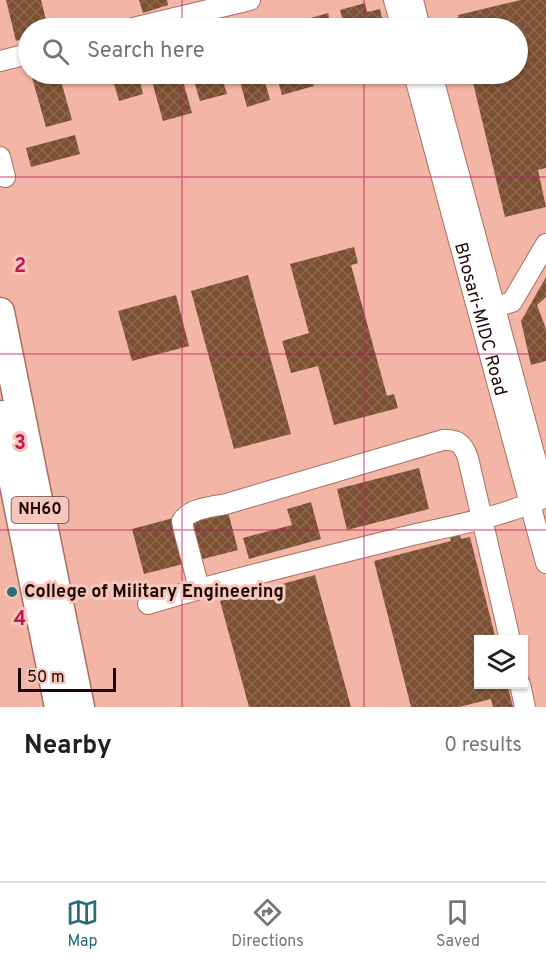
<!DOCTYPE html>
<html lang="en">
<head>
<meta charset="utf-8">
<style>
  :root { --surface:#fff; --page:#f2f2f2; --text:#202124; --muted:#757577; --line:#e0e0e0; --accent:#286d7c }
  body { margin:0; font-family:Overpass,sans-serif; background:var(--page); color:var(--text) }
  .controls { position:absolute; right:18px; bottom:18px; display:grid; overflow:hidden; border-radius:0px; box-shadow:0 2px 4px #0004 }
  .controls button { width:54px; height:54px; display:grid; place-items:center; padding:0; border:0; border-bottom:2px solid var(--line); background:var(--surface); color:var(--text); font:30px sans-serif }
  .scale { position:absolute; left:18px; bottom:15px; width:98px; box-sizing:border-box; padding-left:6px; border:3px solid #1b0804; border-top:0; font-size:16px; line-height:21px; white-space:nowrap; color:#1b0804; -webkit-text-stroke:4px #f8c6ba; paint-order:stroke }
  .list { margin:0; padding:0; list-style:none }
  h2 { display:flex; justify-content:space-between; align-items:center; height:78px; margin:0; padding:0 24px; font-size:26px }
  h2 small { font-size:20px; font-weight:400; color:var(--muted) }
  .icon { flex:none; width:33px; height:33px; fill:none; stroke:currentColor; stroke-width:2; stroke-linecap:round; stroke-linejoin:round }
  .map { position:relative; flex:none; width:546px; height:707px; overflow:hidden }
  .search { position:absolute; background:var(--surface); box-shadow:0 2px 4px #0004; left:18px; right:18px; top:18px; height:66px; display:flex; align-items:center; gap:15px; box-sizing:border-box; padding:0 21px; border-radius:33px; color:var(--muted); font-size:22px }
  .sheet { height:174px; background:var(--surface) }
  nav { display:flex; justify-content:space-around; align-items:center; box-sizing:border-box; height:84px; border-top:2px solid var(--line); background:var(--surface); font-size:16px; color:var(--muted) }
  nav a { display:grid; justify-items:center; gap:3px }
  nav .on { color:var(--accent) }
  .map>svg:first-child { display:block }
  .building { fill:url(#building-cross-hatch) }
  .lines { fill:none; stroke-linecap:round; stroke-linejoin:round }
  .minor-casing { stroke:#a87062; stroke-width:22 }
  .highway-casing { stroke:#a87062; stroke-width:31 }
  .minor { stroke:#fff; stroke-width:20 }
  .highway { stroke:#fff; stroke-width:28 }
  .grid { fill:none; stroke:#c2185b; stroke-width:1.5; stroke-opacity:0.55 }
  .poi-dot { fill:#286d7c; stroke:#f8c6ba; stroke-width:2 }
  .labels { text-anchor:middle; dominant-baseline:central; stroke-width:6; stroke-linejoin:round; paint-order:stroke }
  .shield { fill:#f8c6ba; stroke:#5d413b; stroke-width:1.5 }
  .shield-label { font-size:16px; font-weight:bold; fill:#1b0804 }
  .street-label { font-size:18px; fill:#1b0804; stroke:#f8c6ba }
  .poi-label { font-size:18px; font-weight:bold; fill:#1b0804; stroke:#f8c6ba; text-anchor:start }
  .grid-label { font-size:20px; text-anchor:middle; font-weight:bold; fill:#c2185b; stroke:#f8c6ba; stroke-width:6; stroke-linejoin:round; paint-order:stroke }
</style>
</head>
<body>
<div class="map">
<svg width="546" height="707" viewBox="0 0 546 707">
  <defs>
    <pattern id="building-cross-hatch" width="8" height="8" patternUnits="userSpaceOnUse" patternTransform="scale(1.5)"><rect width="8" height="8" fill="#7b4f30"/><path d="M0 0l8 8M0 8l8-8" fill="none" stroke="#8b6851"/></pattern>
  </defs>
  <rect width="100%" height="100%" fill="#f3b6a6"/>
  <path class="building" d="M6,0H41L48,28H28V37L16,41Z
    M139,0H167L168,5L143,13Z
    M521,0H546V168L538,170L546,207L505,217L471,74H518V28H461L458,15Z
    M365,3L367,12L380,9L384,27L379,28H345L340,10Z
    M328,13L332,28H303L300,21Z
    M31,74H59L72,120L46,127Z
    M123,74H138L143,94L119,101L112,77Z
    M150,74H181L192,113L163,121Z
    M192,74H221L227,94L200,101Z
    M238,74H263L270,100L247,107Z
    M276,74H310L314,86L282,95Z
    M315,74H345L346,77L318,84Z
    M75,135L80,154L31,167L26,148Z
    M354,247L358,263L351,265L387,396L394,394L398,408L334,425L318,366L291,373L282,341L309,333L290,264Z
    M248,275L291,434L234,449L191,291Z
    M546,277V297L537,305L546,329V361L531,365L521,321Z
    M176,295L189,346L132,361L118,311Z
    M419,468L429,509L347,530L337,489Z
    M311,502L321,539L249,559L243,538L292,525L287,509Z
    M226,504L238,550L144,574L132,529Z
    M460,535L461,539L470,537L496,640H478V684H507L513,707H493L491,699L459,707H411L374,561L451,541L450,538Z
    M315,575L351,707H249L220,601Z"/>
  <g class="lines">
    <g class="minor-casing">
      <g id="minor">
        <path d="M394,0L402,28"/>
        <path d="M413,0L420,28"/>
        <path d="M133,28L250,0"/>
        <path d="M0,61L28,54"/>
        <path id="s1" d="M414,74L546,563"/>
        <path d="M432,74L546,498"/>
        <path d="M0,157L5,177"/>
        <path d="M484,310L512,302L546,244"/>
        <path d="M199,588L184,531L182,521C190,508 213,507 226,504L443,440C458,439 463,444 468,458L510,640"/>
        <path d="M148,604C232,578 319,559 404,537C450,526 498,518 541,499"/>
        <path d="M520,684L525,707"/>
      </g>
    </g>
    <g class="highway-casing">
      <path id="highway" d="M0,312L80,707
        M0,415L59,707"/>
    </g>
    <use href="#minor" class="minor"/>
    <use href="#highway" class="highway"/>
  </g>
  <path class="grid" d="M182,0V28M364,0V28M182,74V707M364,74V707M0,177H546M0,354H546M0,530H546"/>
  <circle class="poi-dot" cx="12" cy="592" r="6"/>
  <g class="labels">
    <rect class="shield" x="11.5" y="497" width="57" height="26" rx="4.5"/>
    <g class="shield-label">
      <text x="40" y="510">NH60</text>
    </g>
    <g class="street-label">
      <text stroke="none"><textPath href="#s1" startOffset="254">Bhosari-MIDC Road</textPath></text>
    </g>
    <g class="poi-label">
      <text x="24" y="592">College of Military Engineering</text>
    </g>
  </g>
  <g class="grid-label">
    <text x="20" y="272">2</text>
    <text x="20" y="449">3</text>
    <text x="20" y="625">4</text>
  </g>
</svg>
<div class="controls">
<button><svg class="icon" aria-label="layers" viewBox="0 0 24 24"><path d="M12 4l9 5-9 5-9-5zM3 14l9 5 9-5"/></svg></button>
</div>
<div class="scale">50 m</div>
<div class="search"><svg class="icon" aria-label="search" viewBox="0 0 24 24"><circle cx="10" cy="10" r="6"/><path d="M15 15l6 6"/></svg>Search here</div>
</div>
<section class="sheet">
<h2>Nearby<small>0 results</small></h2>
<ul class="list">
</ul>
</section>
<nav>
<a class="on"><svg class="icon" aria-label="map" viewBox="0 0 24 24"><path d="M3 6l6-2 6 2 6-2v14l-6 2-6-2-6 2zM9 4v14M15 6v14"/></svg>Map</a>
<a><svg class="icon" aria-label="directions" viewBox="0 0 24 24"><path d="M12 3l9 9-9 9-9-9zM9 14v-3h6M13 9l2 2-2 2"/></svg>Directions</a>
<a><svg class="icon" aria-label="saved" viewBox="0 0 24 24"><path d="M7 4h10v16l-5-4-5 4z"/></svg>Saved</a>
</nav>
</body>
</html>
